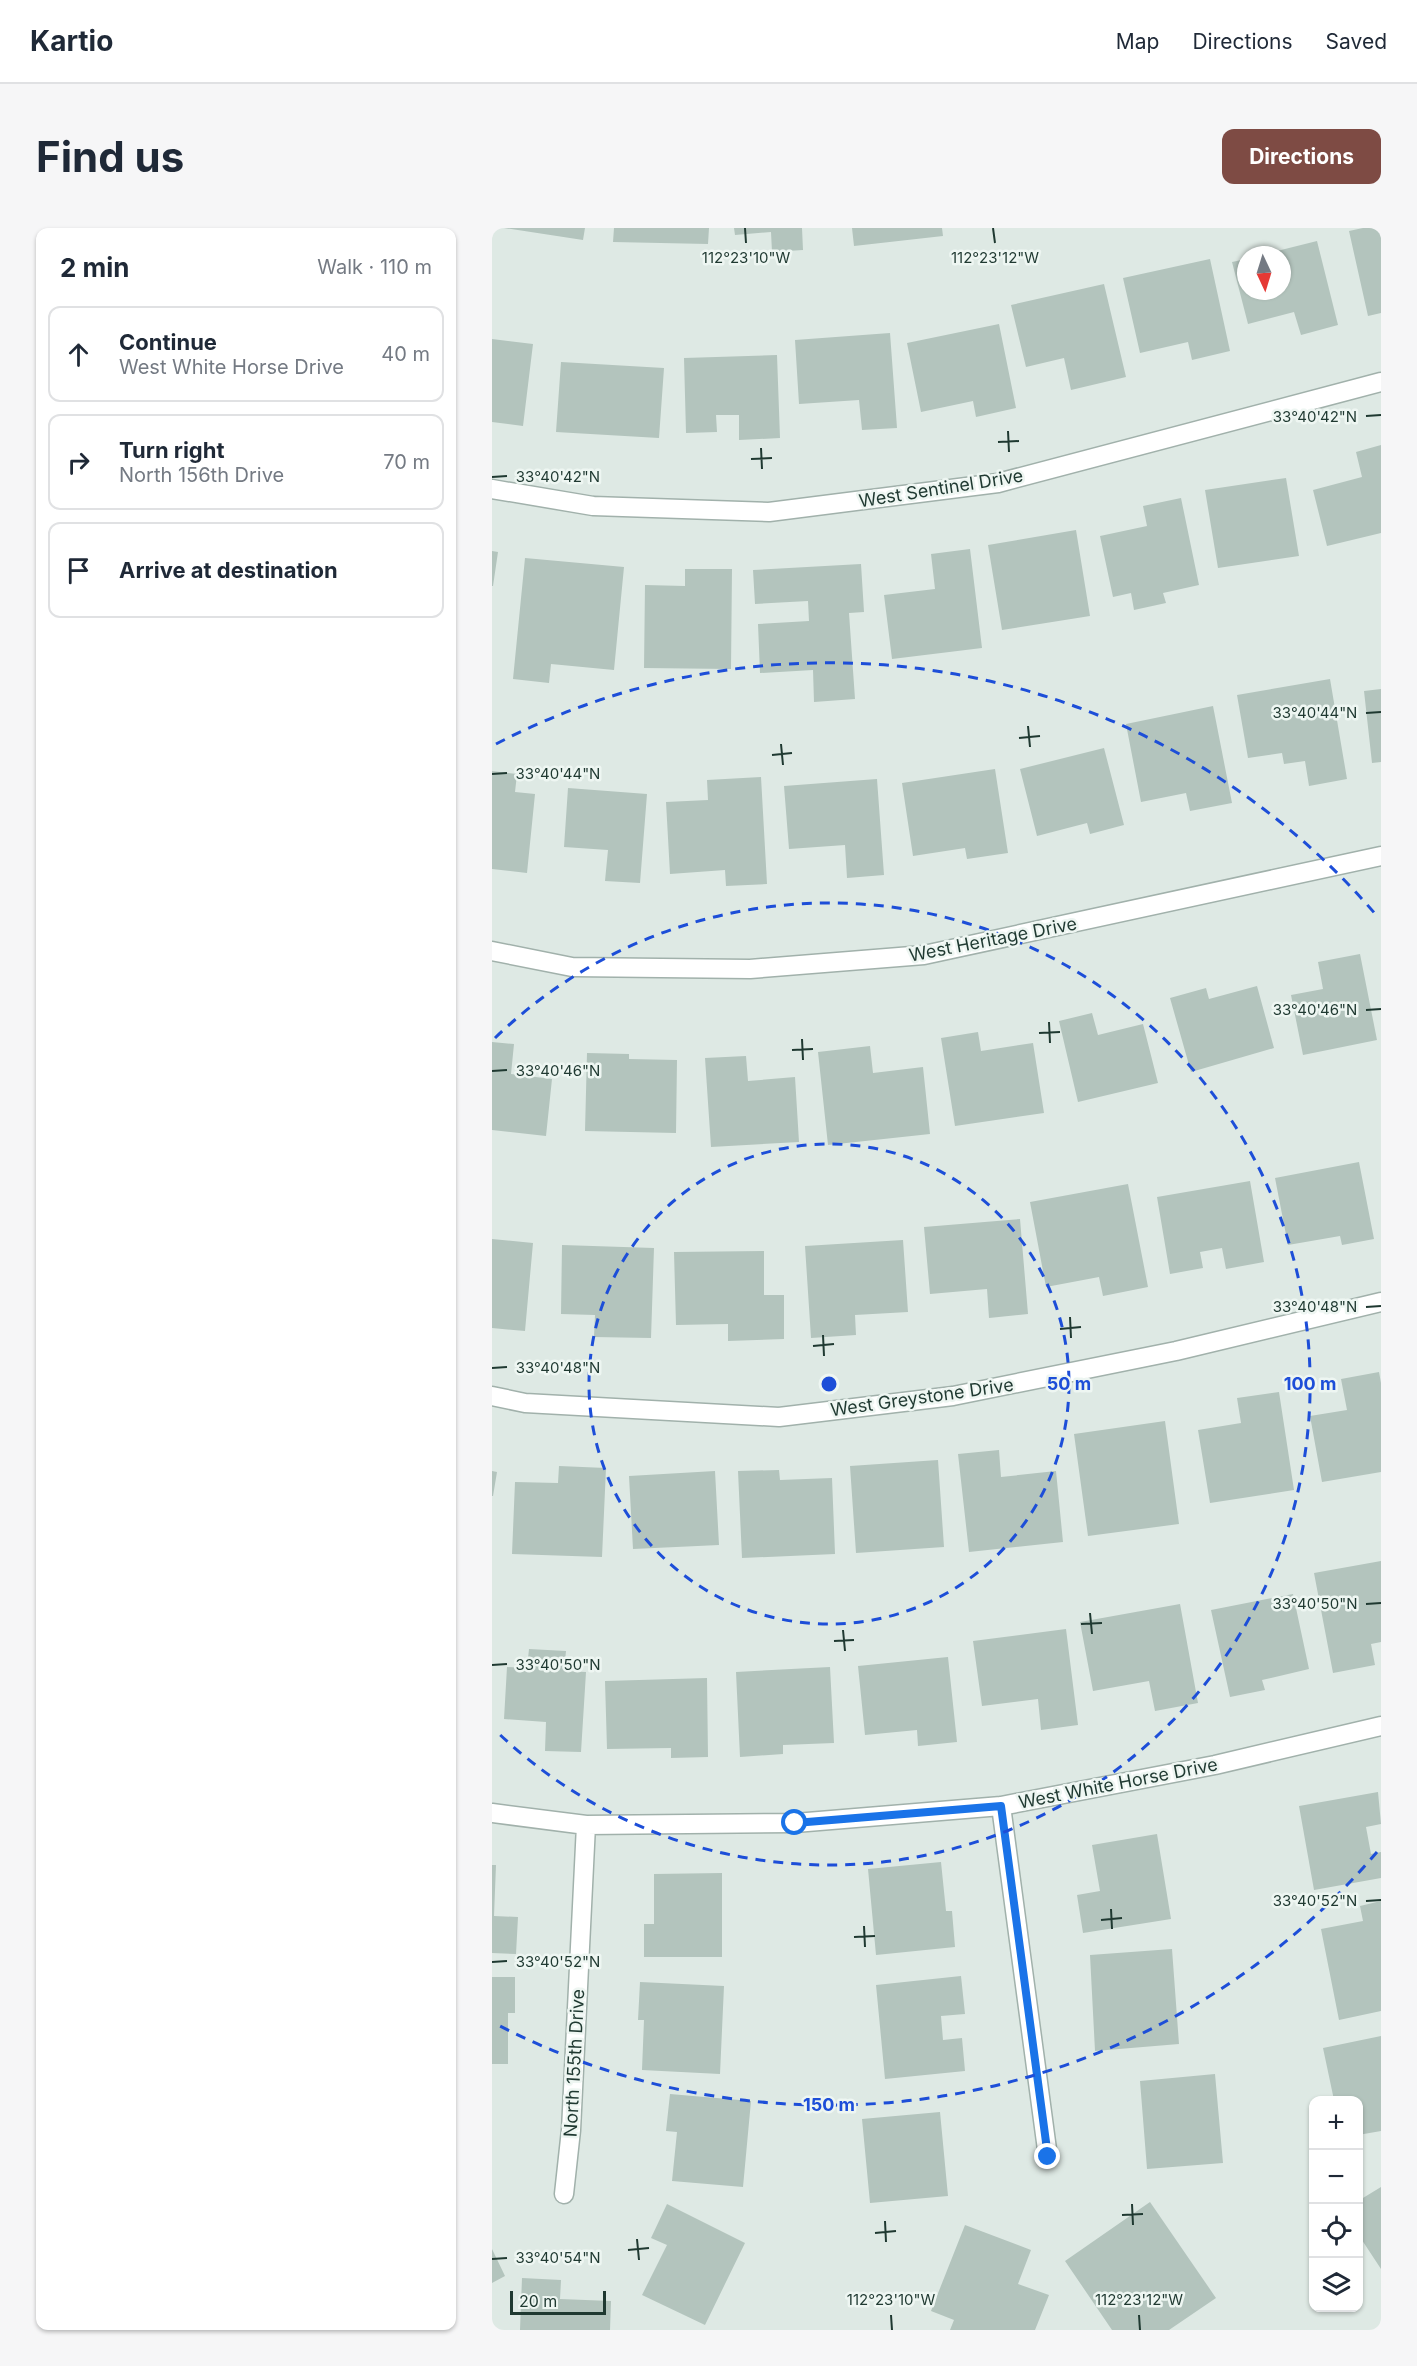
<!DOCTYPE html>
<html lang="en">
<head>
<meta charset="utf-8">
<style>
  :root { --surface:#fff; --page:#f6f6f7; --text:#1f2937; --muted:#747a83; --line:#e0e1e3; --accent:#7e4b44 }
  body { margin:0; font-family:Inter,sans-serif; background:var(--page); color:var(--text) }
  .controls { position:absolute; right:18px; bottom:18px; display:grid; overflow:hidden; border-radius:12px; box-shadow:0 2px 4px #0004 }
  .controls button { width:54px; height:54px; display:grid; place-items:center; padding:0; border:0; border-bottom:2px solid var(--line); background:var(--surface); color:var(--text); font:30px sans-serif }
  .compass { position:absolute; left:745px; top:18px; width:54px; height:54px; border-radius:50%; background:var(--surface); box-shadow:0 2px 4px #0004; rotate:176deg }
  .scale { position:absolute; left:18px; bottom:15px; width:96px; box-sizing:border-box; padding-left:6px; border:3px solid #1f3931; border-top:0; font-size:16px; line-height:21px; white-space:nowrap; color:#1f3931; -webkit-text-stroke:4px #eef6f2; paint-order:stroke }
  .stop { position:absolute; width:18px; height:18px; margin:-14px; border:4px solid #1a73e8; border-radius:50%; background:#fff }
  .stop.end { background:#1a73e8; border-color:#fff; box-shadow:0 2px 6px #0008 }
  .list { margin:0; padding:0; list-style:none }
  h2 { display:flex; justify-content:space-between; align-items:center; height:78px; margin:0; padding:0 24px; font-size:26px }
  h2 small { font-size:20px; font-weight:400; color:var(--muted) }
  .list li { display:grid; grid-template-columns:39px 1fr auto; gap:18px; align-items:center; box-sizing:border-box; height:96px; margin:0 12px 12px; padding:0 12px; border:2px solid var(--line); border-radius:12px }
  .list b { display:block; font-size:22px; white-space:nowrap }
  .list p { margin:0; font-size:20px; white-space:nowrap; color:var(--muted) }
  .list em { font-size:20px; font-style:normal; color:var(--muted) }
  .icon { flex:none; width:33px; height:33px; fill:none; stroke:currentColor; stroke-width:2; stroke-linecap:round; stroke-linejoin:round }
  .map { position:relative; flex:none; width:889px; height:2102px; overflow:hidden; border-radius:12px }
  header { display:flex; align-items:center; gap:36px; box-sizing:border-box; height:84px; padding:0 30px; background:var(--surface); border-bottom:2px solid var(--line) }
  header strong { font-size:28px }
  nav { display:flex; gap:33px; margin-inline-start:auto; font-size:21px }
  .intro { display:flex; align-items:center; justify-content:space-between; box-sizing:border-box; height:144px; padding:0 36px }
  h1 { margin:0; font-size:42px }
  .button { padding:15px 27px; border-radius:12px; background:var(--accent); color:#fff; font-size:21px; font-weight:700 }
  main { display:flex; gap:36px; padding:0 36px }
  aside { flex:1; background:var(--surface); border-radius:12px; box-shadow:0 2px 4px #0004 }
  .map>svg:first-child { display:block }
  .building { fill:#b3c4bd }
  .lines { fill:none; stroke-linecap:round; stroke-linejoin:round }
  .minor-casing { stroke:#a1b1ab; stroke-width:21 }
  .minor { stroke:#fff; stroke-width:18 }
  .route { stroke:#1a73e8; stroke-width:8 }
  .ticks { fill:none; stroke:#1f3931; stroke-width:2 }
  .ring { fill:none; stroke:#1d4ed8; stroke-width:3; stroke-dasharray:10 8 }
  .labels { text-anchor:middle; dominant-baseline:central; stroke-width:5; stroke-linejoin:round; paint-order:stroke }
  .street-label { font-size:18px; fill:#1f3931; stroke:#eef6f2 }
  .ticks-label { font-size:15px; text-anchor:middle; fill:#1f3931; stroke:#eef6f2; stroke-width:5; stroke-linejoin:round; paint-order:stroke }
  .centre { fill:#1d4ed8; stroke:#eef6f2; stroke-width:3 }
  .ring-label { font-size:18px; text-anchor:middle; font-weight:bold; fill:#1d4ed8; stroke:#eef6f2; stroke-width:5; stroke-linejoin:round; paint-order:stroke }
</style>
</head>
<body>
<header>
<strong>Kartio</strong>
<nav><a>Map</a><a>Directions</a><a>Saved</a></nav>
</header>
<div class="intro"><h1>Find us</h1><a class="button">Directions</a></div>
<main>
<aside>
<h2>2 min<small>Walk · 110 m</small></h2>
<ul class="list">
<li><svg class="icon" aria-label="ahead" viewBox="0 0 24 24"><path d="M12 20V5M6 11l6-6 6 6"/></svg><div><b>Continue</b><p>West White Horse Drive</p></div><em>40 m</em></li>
<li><svg class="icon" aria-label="right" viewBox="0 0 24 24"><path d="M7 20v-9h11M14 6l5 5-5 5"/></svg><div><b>Turn right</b><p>North 156th Drive</p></div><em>70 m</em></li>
<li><svg class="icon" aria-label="arrive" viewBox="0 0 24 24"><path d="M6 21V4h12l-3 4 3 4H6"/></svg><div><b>Arrive at destination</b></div></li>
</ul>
</aside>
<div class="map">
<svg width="889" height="2102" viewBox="0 0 889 2102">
  <rect width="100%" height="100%" fill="#dee9e4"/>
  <path class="building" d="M12,0H93L91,12Z
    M122,0H217L216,16L121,14Z
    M242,0H310L311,22L280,24L279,4L243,7Z
    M360,0H450L451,8L362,18Z
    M871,0H889V85L876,88L857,3Z
    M825,13L846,97L809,107L802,84L756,96L740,34L754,31V63H790V27L773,26Z
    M718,31L738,123L700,132L696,114L648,125L631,50Z
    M612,56L634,149L579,162L572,130L534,139L519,77Z
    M507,96L524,180L484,189L481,173L429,184L415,115Z
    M398,105L405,200L370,202L367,172L307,176L303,112Z
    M0,111L41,116L31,198L0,194Z
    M285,127L288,210L247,212V187H224L225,204L194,205L192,130Z
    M69,134L172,140L167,210L64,204Z
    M889,217V305L835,318L821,262L870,249L864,224Z
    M794,250L807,328L726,340L713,262Z
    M689,270L707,357L671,365L674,375L642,382L639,365L621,369L608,308L655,298L651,278Z
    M584,302L598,388L510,402L496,317Z
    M478,321L490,420L400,431L392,367L443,361L439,326Z
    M0,323L6,324L1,358H0Z
    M33,330L132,339L122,442L59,436L57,455L21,451Z
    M369,336L372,384L357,385L363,471L322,474L321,442L268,445L266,396L317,393L316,373L263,376L261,342Z
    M193,341H240L239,441L152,440L153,357L193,358Z
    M838,451L855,551L817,558L813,533L792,536L790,525L756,530L745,467Z
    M889,461V534L880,535L872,463Z
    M721,478L740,575L698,583L694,565L649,574L634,496Z
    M612,520L632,597L598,606L595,595L545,608L528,541Z
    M503,541L516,625L475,631L473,620L421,628L410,555Z
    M0,543L25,546L23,564L43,566L35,645L0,641Z
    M269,549L275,656L234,658L233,642L178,646L174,574L216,572L215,552Z
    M385,551L392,647L355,650L353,617L297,621L292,558Z
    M76,560L155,566L148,655L113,653L116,622L72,619Z
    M868,726L885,812L811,827L799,767L831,761L826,734Z
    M765,758L782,820L699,844L678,770L714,760L717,771Z
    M600,785L606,807L651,796L666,855L586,874L567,793Z
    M486,804L489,823L541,815L552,885L463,898L449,810Z
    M0,814L22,816L19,846L60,851L54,908L0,902Z
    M378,818L381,845L431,839L438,906L336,917L326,824Z
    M95,825L137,826V831L185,832L184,905L93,903Z
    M254,828L256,853L303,849L307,914L219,919L213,830Z
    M867,934L882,1011L850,1017L848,1008L796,1017L783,950Z
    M758,953L772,1034L734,1041L730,1020L708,1024L711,1040L678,1046L665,969Z
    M636,956L656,1059L611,1068L607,1049L554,1059L538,974Z
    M528,991L536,1086L497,1090L495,1061L438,1066L432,999Z
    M0,1011L41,1015L33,1103L0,1100Z
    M411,1012L416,1084L363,1087L364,1107L319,1110L313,1018Z
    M70,1017L162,1020L159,1110L102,1109L103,1087L69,1086Z
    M272,1023V1067H292V1111L236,1113V1096L184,1097L182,1024Z
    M887,1144L889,1155V1244L830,1254L818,1188L855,1182L849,1151Z
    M787,1164L802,1262L718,1275L706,1202L749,1195L745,1170Z
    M673,1193L687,1296L596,1308L582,1206Z
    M507,1222L509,1249L564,1243L571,1314L477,1324L466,1226Z
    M446,1232L452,1319L364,1325L358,1238Z
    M67,1238L114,1240L110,1329L20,1326L23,1254L66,1255Z
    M287,1242L288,1252L340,1250L343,1326L250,1330L246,1243Z
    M0,1243L5,1244L1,1268H0Z
    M223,1243L227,1317L141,1321L137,1248Z
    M889,1333V1414L879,1416L883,1437L841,1445L822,1345Z
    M801,1366L817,1441L770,1452L773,1462L738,1469L719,1382Z
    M688,1376L706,1475L663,1483L657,1453L601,1463L588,1394Z
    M574,1401L586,1497L549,1502L546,1471L490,1478L481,1413Z
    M37,1421L74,1423L72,1443L94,1444L89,1524L53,1523L54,1494L12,1491L15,1439L35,1440Z
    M456,1429L465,1514L426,1518L425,1502L373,1507L366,1438Z
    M338,1439L342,1515L291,1517V1526L248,1529L244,1444Z
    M215,1450L216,1529L179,1530V1520L115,1521L113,1453Z
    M886,1564L889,1596L874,1599L879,1626L889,1624V1650L822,1662L807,1578Z
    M665,1606L679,1691L591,1705L585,1667L608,1663L600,1617Z
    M449,1634L454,1683H460L463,1719L384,1727L376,1641Z
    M0,1637H4L2,1688L26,1689L24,1726L0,1725Z
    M230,1645V1729H152V1696H162V1646Z
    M889,1673V1783L847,1792L829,1701L871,1693L868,1678Z
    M680,1721L687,1816L603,1823L598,1727Z
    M469,1748L473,1786L449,1788L451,1812L470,1810L473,1843L393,1851L384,1757Z
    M0,1749H23V1785H16V1836H0Z
    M148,1754L232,1758L228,1846L150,1842L152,1792H146Z
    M889,1808V1903L866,1907V1872H842L831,1820Z
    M723,1846L731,1935L655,1941L648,1853Z
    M178,1866L259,1873L251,1959L180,1953L185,1904L174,1903Z
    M448,1884L456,1968L378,1975L370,1891Z
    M889,1959V2041L866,2006V1973Z
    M658,1974L724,2070L677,2102H620L573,2033Z
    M175,1976L253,2015L213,2097L150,2067L175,2017L159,2010Z
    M473,1997L539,2022L526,2056L557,2067L543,2102H458L462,2092L439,2083Z
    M0,2021L13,2048L0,2055Z
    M30,2050L69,2052L68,2071L119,2073L118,2102H28Z"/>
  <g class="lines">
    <g class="minor-casing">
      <path id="minor" d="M0,261L101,278L277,284L506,255L889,154
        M0,723L80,739L258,741L432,727L889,628
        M0,1168L33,1175L287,1189L461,1168L684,1123L889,1074
        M509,1578L556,1929
        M0,1585L94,1597L303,1595L509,1578L723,1537L889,1498
        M72,1966L79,1902L94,1597"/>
    </g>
    <use href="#minor" class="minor"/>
  </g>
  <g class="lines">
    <path class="route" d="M303,1595L509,1578L556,1929"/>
  </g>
  <path class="ticks" d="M253,0L254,15M501,0L503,15M874,188L889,187M516,203L517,224M506,214L527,213M269,220L270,241M259,231L280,230M0,249L15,248M874,485L889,484M536,498L538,519M527,510L548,508M289,516L291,537M280,527L300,525M0,546L15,545M874,782L889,781M557,794L558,815M547,805L568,804M310,811L311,832M300,822L321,821M0,843L15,842M874,1079L889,1078M578,1089L579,1110M568,1101L589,1099M331,1107L332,1128M321,1118L342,1116M0,1140L15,1139M874,1376L889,1375M598,1385L600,1406M589,1396L610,1395M351,1402L353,1423M342,1413L362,1412M0,1437L15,1436M874,1673L889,1672M619,1681L620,1701M609,1692L630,1690M372,1698L373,1719M362,1709L383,1708M0,1734L15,1733M640,1976L641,1997M630,1987L651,1986M393,1993L394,2014M383,2005L404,2003M145,2011L147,2032M136,2022L157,2020M0,2031L15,2030M399,2087L400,2102M647,2087L648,2102"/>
  <g class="ring">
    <circle cx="337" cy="1156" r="240"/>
    <path d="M3 810A481 481 0 1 1 3 1502"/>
    <path d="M885 1624A721 721 0 0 1 4 1796M4 516A721 721 0 0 1 885 688"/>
  </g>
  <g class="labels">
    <g class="street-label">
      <text transform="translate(449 260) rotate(-9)">West Sentinel Drive</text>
      <text transform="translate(501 711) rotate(-11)">West Heritage Drive</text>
      <text transform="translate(430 1169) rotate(-8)">West Greystone Drive</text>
      <text transform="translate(626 1555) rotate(-11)">West White Horse Drive</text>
      <text transform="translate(82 1835) rotate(-87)">North 155th Drive</text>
    </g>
  </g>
  <g class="ticks-label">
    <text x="254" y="35">112°23'10"W</text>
    <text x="503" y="35">112°23'12"W</text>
    <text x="823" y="194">33°40'42"N</text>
    <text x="66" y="254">33°40'42"N</text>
    <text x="823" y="490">33°40'44"N</text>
    <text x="66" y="551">33°40'44"N</text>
    <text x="823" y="787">33°40'46"N</text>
    <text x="66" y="848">33°40'46"N</text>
    <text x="823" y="1084">33°40'48"N</text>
    <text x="66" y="1145">33°40'48"N</text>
    <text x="823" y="1381">33°40'50"N</text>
    <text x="66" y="1442">33°40'50"N</text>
    <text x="823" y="1678">33°40'52"N</text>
    <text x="66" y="1739">33°40'52"N</text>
    <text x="66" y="2035">33°40'54"N</text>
    <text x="399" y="2077">112°23'10"W</text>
    <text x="647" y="2077">112°23'12"W</text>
  </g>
  <circle cx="337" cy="1156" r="9" class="centre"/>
  <g class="ring-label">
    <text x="577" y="1162">50 m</text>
    <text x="818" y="1162">100 m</text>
    <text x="337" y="1883">150 m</text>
  </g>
</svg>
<div class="controls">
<button>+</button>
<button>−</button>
<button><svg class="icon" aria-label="locate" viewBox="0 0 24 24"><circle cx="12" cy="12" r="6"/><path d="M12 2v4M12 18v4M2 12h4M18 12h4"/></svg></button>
<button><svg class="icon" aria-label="layers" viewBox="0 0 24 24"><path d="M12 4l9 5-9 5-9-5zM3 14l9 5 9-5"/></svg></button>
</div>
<svg class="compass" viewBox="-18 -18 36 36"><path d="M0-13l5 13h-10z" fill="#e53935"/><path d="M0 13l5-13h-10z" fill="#747a83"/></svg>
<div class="scale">20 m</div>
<div class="stop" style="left:303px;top:1595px"></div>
<div class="stop end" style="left:556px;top:1929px"></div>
</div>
</main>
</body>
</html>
